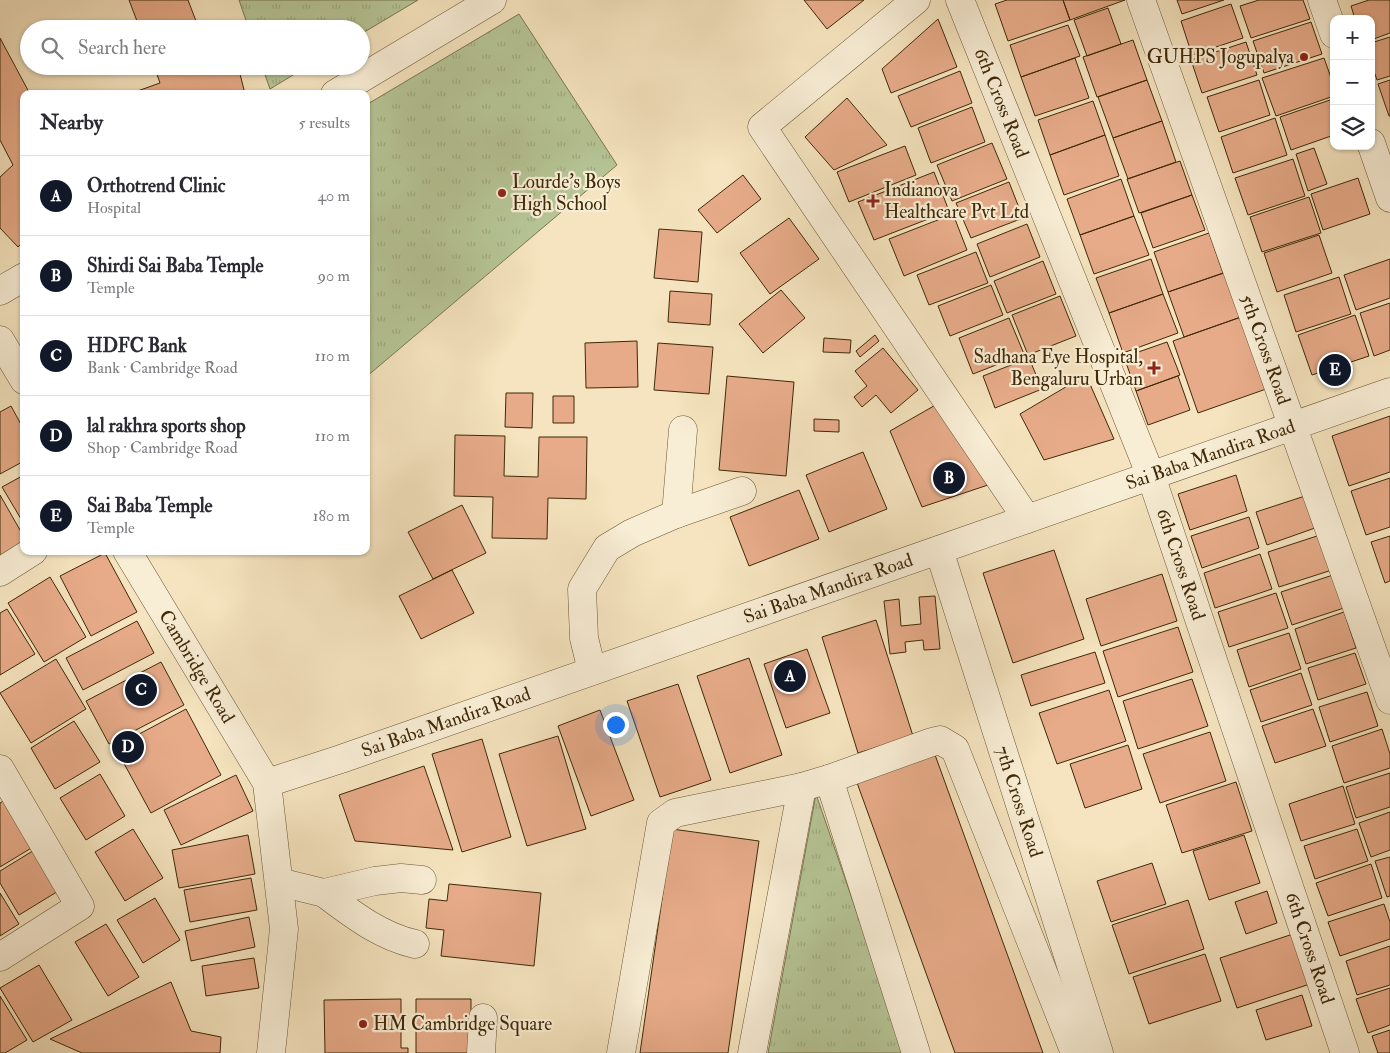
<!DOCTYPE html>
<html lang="en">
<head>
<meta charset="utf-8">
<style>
  :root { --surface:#fff; --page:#f7f7f7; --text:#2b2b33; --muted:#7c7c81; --line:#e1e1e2; --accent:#111827 }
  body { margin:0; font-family:"IM FELL Double Pica",serif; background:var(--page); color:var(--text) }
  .controls { position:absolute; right:15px; top:15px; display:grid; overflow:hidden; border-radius:10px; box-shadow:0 1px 4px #0004 }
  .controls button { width:45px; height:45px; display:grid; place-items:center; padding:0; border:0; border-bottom:1px solid var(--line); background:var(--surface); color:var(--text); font:25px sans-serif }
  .you { position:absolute; left:615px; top:724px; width:18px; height:18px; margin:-12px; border:4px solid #fff; border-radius:50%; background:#1a73e8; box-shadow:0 0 0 8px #1a73e833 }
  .badge { display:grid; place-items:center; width:32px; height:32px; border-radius:50%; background:var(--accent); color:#fff; font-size:16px; font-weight:700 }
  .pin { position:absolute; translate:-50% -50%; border:2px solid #fff; box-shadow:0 1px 5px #0006 }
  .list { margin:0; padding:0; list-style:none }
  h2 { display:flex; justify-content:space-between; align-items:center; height:65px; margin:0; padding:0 20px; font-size:21px }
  h2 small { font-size:16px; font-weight:400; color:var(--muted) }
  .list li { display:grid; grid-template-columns:32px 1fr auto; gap:15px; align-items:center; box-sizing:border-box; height:80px; padding:0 20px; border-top:1px solid var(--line) }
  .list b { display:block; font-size:19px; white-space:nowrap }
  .list p { margin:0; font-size:16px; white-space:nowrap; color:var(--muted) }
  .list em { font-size:16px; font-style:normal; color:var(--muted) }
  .icon { flex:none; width:28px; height:28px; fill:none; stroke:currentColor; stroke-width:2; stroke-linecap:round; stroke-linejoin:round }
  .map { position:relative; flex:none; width:1390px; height:1053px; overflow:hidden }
  .search { position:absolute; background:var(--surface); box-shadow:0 1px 4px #0004; left:20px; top:20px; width:350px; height:55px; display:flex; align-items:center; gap:12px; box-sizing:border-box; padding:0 18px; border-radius:28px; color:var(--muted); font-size:19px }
  .panel { position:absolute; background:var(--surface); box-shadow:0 1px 4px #0004; left:20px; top:90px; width:350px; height:465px; border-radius:10px }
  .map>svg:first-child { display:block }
  .park { fill:url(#park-tufts); stroke:#7a774e }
  .building { fill:#e7ab89; stroke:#3f2907 }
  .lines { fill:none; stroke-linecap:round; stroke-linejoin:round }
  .minor-casing { stroke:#6c5835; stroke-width:29 }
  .minor { stroke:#f8edd5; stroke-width:28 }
  .poi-dot { fill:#8f2418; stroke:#f8edd5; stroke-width:2 }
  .labels { text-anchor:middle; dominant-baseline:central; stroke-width:4.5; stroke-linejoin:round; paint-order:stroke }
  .poi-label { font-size:19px; fill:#3f2907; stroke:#f8edd5; text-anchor:start }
  .street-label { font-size:19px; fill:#3f2907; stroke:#f8edd5 }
</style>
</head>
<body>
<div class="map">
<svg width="1390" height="1053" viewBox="0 0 1390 1053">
  <defs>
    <pattern id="park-tufts" width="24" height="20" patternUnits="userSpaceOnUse" patternTransform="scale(1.25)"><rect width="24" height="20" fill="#b6c596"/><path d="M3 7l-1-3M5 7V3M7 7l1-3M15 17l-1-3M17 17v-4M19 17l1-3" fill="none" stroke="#9ea980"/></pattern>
  </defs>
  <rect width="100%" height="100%" fill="#f5e4bf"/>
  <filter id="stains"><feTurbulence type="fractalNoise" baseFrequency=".004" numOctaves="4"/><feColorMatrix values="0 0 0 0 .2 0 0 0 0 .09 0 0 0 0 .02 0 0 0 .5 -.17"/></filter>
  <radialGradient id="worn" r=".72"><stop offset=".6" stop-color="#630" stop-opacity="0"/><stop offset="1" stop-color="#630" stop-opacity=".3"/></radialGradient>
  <path class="park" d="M239,0H418L361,34V29H249Z
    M519,14L617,165L366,377V105Z
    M262,66H308L270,89Z
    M816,794L905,1053H768Z"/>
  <path class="building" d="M129,0H188L199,29H140Z
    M804,0H864L827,29Z
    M1007,0H1063L1070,20L1008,41L995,4Z
    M1063,0H1125L1070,20Z
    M1177,0H1224L1182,14Z
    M1259,0H1303L1310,19L1251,38L1240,6Z
    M1369,0H1390V33L1371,40V19H1355L1351,6Z
    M1231,4L1243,38L1192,55L1181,21Z
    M1108,8L1121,44L1087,56L1074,20Z
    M938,19L957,67L891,93L882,69Z
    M1311,22L1322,54L1264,73L1253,41Z
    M1068,25L1080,56L1021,77L1010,45Z
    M1390,37V76L1377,80L1371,63V43Z
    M0,38L30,94H24V241L18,247L0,228V177L13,165L0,140Z
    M1133,40L1147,80L1097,97L1083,57Z
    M1246,42L1257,75L1202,93L1191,60Z
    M1075,58L1089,98L1035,116L1021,77Z
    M1324,58L1334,86V96L1276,116L1262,78Z
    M154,66H238L245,94H129L160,83Z
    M960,71L972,103L911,127L898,96Z
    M1147,80L1162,121L1113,138L1098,97Z
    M1259,80L1270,115L1219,132L1207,97Z
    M1390,80V116H1389L1378,84Z
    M847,98L887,145L834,170L805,137Z
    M1333,99L1334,135L1291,150L1280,117Z
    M1093,101L1105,135L1050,155L1038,120Z
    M972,107L985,142L931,163L918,128Z
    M1275,118L1287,155L1233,173L1221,137Z
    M1162,121L1176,162L1128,179L1113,138Z
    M1105,135L1119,176L1064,195L1050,155Z
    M992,143L1007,179L952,201L937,165Z
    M905,146L916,175L849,202L837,172Z
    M1314,148L1327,184L1308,191L1296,154Z
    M1293,159L1305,196L1248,215L1235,178Z
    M1180,161L1192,195L1139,213L1127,179Z
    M934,172L949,211L874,240L858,202Z
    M743,175L761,199L717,233L698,210Z
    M1358,178L1370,214L1323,230L1311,194Z
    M1121,179L1134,216L1080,235L1067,199Z
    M1009,182L1023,218L971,238L956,203Z
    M1192,195L1205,230L1153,248L1141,213Z
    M1309,197L1321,233L1262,252L1250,217Z
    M953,214L967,250L904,276L889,239Z
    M1134,216L1149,255L1094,274L1080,235Z
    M789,218L819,259L770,294L740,253Z
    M1027,224L1040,257L990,277L977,244Z
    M659,229L702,232L698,282L654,278Z
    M1209,233L1223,273L1168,292L1154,252Z
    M1319,235L1332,273L1277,292L1264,253Z
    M976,252L988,283L929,305L917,275Z
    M1151,259L1163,294L1109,313L1096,278Z
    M1390,259V298L1356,310L1344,275Z
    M1043,261L1056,294L1007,313L994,281Z
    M1224,273L1241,317L1184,337L1168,292Z
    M1339,277L1351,314L1296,332L1284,295Z
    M991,285L1003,315L950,336L938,306Z
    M781,290L805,318L763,353L739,324Z
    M670,291L712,294L710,325L668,322Z
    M1163,294L1178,333L1123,353L1109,313Z
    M1060,296L1076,336L1028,355L1012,315Z
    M1390,303V350L1374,356L1360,313Z
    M1355,315L1369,356L1312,375L1298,335Z
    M1241,317L1269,388L1198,413L1173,341Z
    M1009,318L1024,354L973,374L959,338Z
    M875,335L879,341L860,357L856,351Z
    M824,338L851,340L850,353L823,352Z
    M637,341L638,387L586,388L585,343Z
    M1167,342L1180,375L1136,391L1124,357Z
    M658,343L713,347L709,394L654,390Z
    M883,348L918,390L891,413L876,395L862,407L854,397L867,386L855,371Z
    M1029,358L1042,389L995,408L983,376Z
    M1086,375L1114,439L1044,460L1020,414Z
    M727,376L794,382L786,476L719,470Z
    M1178,376L1190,410L1148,425L1136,391Z
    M506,393H533L532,428L505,427Z
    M553,396H574V423H553Z
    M939,403L997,482L922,507L890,431Z
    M11,406L24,430V461L0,474V412Z
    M1390,416V472L1349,486L1332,436Z
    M814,419L839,420V432L814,431Z
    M455,435L505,436L504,476L538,477L539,437H587L586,499L548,498L547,539L492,538L493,497L454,496Z
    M863,452L887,509L829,532L806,475Z
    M24,475V524L2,487Z
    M1236,475L1247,511L1190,530L1178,494Z
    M1390,478V527L1366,535L1351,491Z
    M799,490L819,539L749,566L730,517Z
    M0,495L24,537V546L0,559Z
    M1305,496L1315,528L1267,545L1256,512Z
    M462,505L486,553L433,579L408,532Z
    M1249,517L1259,548L1202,568L1191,536Z
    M1320,535L1332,570L1279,587L1268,552Z
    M1390,536V581L1385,583L1371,542Z
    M1054,550L1084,639L1013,663L983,573Z
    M105,553L137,612L91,636L60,576Z
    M1260,554L1272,589L1215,608L1204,573Z
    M452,570L474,613L421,639L399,596Z
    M1162,574L1177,621L1101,646L1086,599Z
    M1333,575L1344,608L1292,625L1281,592Z
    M50,577L86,637L44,662L8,603Z
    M1276,593L1288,628L1229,647L1218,612Z
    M935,596L940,649L924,650L923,640L905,642L906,652L890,654L884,601L899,599L901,626L921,624L919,597Z
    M7,609L35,654L0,675V613Z
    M1344,612L1356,648L1306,664L1295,629Z
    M876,620L913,736L858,753L822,637Z
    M137,621L154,653L83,690L66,658Z
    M1178,627L1193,672L1118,697L1103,651Z
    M1289,633L1301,669L1249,687L1237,650Z
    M807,649L830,713L786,728L764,664Z
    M1095,652L1105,683L1031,706L1021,675Z
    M1355,653L1366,684L1318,700L1308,668Z
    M749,658L782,755L730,773L697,676Z
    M56,659L86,709L31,743L0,693Z
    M161,662L184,705L109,744L86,701Z
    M1301,673L1312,705L1261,722L1250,690Z
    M1192,679L1208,726L1138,749L1123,701Z
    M678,684L711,780L660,797L627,701Z
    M1109,690L1126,741L1057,764L1039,713Z
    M1367,692L1378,726L1330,742L1319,707Z
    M186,709L221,775L151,813L115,747Z
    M1313,709L1326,746L1275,763L1262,726Z
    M600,710L634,800L591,816L558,726Z
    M74,721L100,762L55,789L31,748Z
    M1382,729L1390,754V768L1344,783L1332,746Z
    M1210,732L1226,781L1160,803L1143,754Z
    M558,736L586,829L527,846L499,754Z
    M482,739L511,837L462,852L432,754Z
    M1128,745L1142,789L1085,808L1070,764Z
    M934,752L1043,1053H955L856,780Z
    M424,766L453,850L355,841L339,795Z
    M1390,773V807L1356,818L1346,787Z
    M100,774L125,816L86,840L60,798Z
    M236,775L253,811L181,845L164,810Z
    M1236,782L1252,831L1182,853L1166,805Z
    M1343,786L1355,824L1301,841L1289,804Z
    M5,800L33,847L0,867V803Z
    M1390,812V850L1371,857L1359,823Z
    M133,829L163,878L125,901L95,852Z
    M672,829L759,841L728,1053H640Z
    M1357,829L1368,861L1315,879L1304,846Z
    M248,835L255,874L179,888L172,850Z
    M1244,835L1260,883L1209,900L1193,851Z
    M36,849L60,890L19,915L0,883V871Z
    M1390,857V896L1387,897L1375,861Z
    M1152,863L1166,904L1111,922L1097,881Z
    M1371,864L1382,898L1328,916L1316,883Z
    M251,878L257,910L190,922L184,890Z
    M449,884L541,893L534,966L441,956L444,930L426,928L429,899L447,901Z
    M1267,891L1277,923L1246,934L1235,902Z
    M0,893L19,924L0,936Z
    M155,898L180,940L143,963L117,920Z
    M1188,900L1204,949L1129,974L1112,925Z
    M1384,904L1390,922V939L1340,956L1328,922Z
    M249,917L255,947L191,961L185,931Z
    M106,924L139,977L108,996L75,942Z
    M1293,934L1310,984L1237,1008L1220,958Z
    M1390,946V985L1357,995L1346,961Z
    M1205,954L1221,1001L1149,1024L1133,977Z
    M254,958L259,988L206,996L202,966Z
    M39,965L72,1020L33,1042L0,988Z
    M171,982L191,1031L221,1037L220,1053H82L50,1039Z
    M1390,988V1025L1368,1033L1356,999Z
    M1302,995L1312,1026L1266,1040L1256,1010Z
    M0,996L27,1040L5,1053H0Z
    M401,999V1048H408V1053H325L324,1000Z
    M416,999H471V1053H416Z
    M1390,1030V1053H1378L1372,1036Z"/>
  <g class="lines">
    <g class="minor-casing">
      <g id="minor">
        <path d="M916,0L762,127L1027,519"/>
        <path id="s1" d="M960,0L1151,476L1345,1053"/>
        <path id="s2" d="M1141,0L1390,700"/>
        <path d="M1322,0L1334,34"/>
        <path d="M335,94L492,0"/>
        <path d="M1371,143L1390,198"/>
        <path d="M0,291L24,277"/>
        <path d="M0,340L24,380"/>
        <path d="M676,514L683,430"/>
        <path id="s3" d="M939,550L1099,1053"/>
        <path id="s4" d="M127,551L267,783L284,929L271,1053"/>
        <path d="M0,572L33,551"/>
        <path d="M592,671L584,638L582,589L607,548L632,533L676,514L742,491"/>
        <path d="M0,769L80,906L0,957"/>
        <path d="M829,779L932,742L940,740L955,749L1075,1053"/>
        <path id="s5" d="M267,783L341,759L1390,392"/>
        <path d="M279,882L324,893L375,881L401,878L422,880"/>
        <path d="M324,893C352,914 380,936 415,944"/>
        <path d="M481,1053L483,1018"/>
        <path d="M621,1053L661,823L675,813L802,787"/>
        <path d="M752,1053L802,787L829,779L916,1053"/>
      </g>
    </g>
    <use href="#minor" class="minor"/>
  </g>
  <g class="poi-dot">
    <circle cx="1304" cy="57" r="5"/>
    <circle cx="502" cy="193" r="5"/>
    <path d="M870.5 193.5h5v5h5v5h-5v5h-5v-5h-5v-5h5z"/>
    <path d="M1151.5 360.5h5v5h5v5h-5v5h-5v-5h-5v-5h5z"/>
    <circle cx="363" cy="1024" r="5"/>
  </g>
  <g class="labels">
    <g class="poi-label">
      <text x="1294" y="57" text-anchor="end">GUHPS Jogupalya</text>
      <text x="512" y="182">Lourde's Boys<tspan x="512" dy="22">High School</tspan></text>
      <text x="884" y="190">Indianova<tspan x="884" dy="22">Healthcare Pvt Ltd</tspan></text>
      <text x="1143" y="357" text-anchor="end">Sadhana Eye Hospital,<tspan x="1143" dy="22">Bengaluru Urban</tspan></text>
      <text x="373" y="1024">HM Cambridge Square</text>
    </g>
    <g class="street-label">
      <text stroke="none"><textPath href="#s1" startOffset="111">6th Cross Road</textPath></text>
      <text stroke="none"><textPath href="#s2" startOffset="371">5th Cross Road</textPath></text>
      <text stroke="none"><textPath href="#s5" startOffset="999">Sai Baba Mandira Road</textPath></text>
      <text stroke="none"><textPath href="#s1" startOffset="606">6th Cross Road</textPath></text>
      <text stroke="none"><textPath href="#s5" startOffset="594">Sai Baba Mandira Road</textPath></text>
      <text stroke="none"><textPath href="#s4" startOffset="135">Cambridge Road</textPath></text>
      <text stroke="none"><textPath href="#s5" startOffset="189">Sai Baba Mandira Road</textPath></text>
      <text stroke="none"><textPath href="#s3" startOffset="264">7th Cross Road</textPath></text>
      <text stroke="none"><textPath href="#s1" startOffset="1011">6th Cross Road</textPath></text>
    </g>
  </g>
  <rect width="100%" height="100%" filter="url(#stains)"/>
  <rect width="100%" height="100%" fill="url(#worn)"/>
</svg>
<div class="controls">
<button>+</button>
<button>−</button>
<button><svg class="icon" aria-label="layers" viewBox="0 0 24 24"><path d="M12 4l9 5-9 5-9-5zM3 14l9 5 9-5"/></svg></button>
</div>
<div class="you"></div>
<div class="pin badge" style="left:790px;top:676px">A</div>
<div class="pin badge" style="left:949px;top:478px">B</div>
<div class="pin badge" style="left:141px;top:690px">C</div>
<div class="pin badge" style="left:128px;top:747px">D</div>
<div class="pin badge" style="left:1335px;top:370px">E</div>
<div class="search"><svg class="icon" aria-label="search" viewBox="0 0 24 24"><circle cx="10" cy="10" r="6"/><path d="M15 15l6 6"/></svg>Search here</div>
<section class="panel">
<h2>Nearby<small>5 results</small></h2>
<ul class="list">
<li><span class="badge">A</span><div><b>Orthotrend Clinic</b><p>Hospital</p></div><em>40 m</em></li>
<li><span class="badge">B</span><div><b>Shirdi Sai Baba Temple</b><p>Temple</p></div><em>90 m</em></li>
<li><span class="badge">C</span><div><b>HDFC Bank</b><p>Bank · Cambridge Road</p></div><em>110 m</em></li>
<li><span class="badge">D</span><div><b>lal rakhra sports shop</b><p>Shop · Cambridge Road</p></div><em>110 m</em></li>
<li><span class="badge">E</span><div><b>Sai Baba Temple</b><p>Temple</p></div><em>180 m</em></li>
</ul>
</section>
</div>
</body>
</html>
